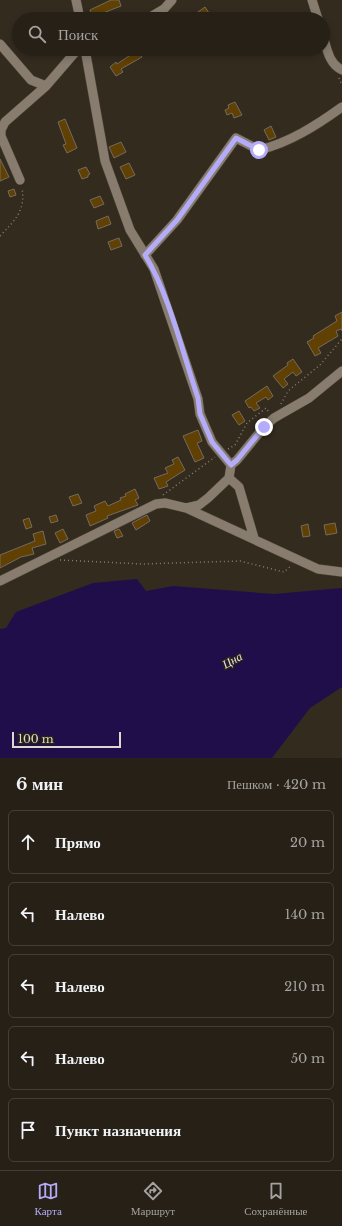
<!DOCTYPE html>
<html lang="ru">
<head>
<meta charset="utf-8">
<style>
  :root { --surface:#272017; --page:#332d24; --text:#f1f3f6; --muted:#a4a3a1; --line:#433e36; --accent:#b4acf9 }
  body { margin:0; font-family:"Libre Baskerville",serif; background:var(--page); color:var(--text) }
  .scale { position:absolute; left:12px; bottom:10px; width:109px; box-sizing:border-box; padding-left:4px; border:2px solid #ddd7cf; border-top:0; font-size:11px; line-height:14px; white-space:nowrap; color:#ddd7cf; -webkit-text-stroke:3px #2a2215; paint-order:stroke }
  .stop { position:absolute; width:12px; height:12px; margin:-9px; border:3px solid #b4acf9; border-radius:50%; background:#fff }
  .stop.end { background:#b4acf9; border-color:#fff; box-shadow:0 1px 4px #0008 }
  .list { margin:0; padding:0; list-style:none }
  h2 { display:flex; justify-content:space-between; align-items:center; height:52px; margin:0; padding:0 16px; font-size:17px }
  h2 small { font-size:13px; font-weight:400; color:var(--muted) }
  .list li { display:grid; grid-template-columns:26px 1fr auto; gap:12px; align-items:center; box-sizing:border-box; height:64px; margin:0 8px 8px; padding:0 8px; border:1px solid var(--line); border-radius:6px }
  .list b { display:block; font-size:15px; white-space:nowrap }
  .list em { font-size:13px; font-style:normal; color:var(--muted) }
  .icon { flex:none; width:22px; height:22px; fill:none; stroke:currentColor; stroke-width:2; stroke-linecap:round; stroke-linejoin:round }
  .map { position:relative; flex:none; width:342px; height:758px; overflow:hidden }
  .search { position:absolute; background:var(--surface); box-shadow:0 2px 6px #0003; left:12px; right:12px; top:12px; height:44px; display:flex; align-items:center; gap:10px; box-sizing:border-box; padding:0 14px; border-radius:22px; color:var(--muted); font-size:15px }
  .sheet { height:412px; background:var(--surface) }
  nav { display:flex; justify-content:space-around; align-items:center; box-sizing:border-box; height:56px; border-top:1px solid var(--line); background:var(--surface); font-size:11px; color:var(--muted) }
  nav a { display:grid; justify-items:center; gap:2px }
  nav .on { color:var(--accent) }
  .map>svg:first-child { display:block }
  .water { fill:#1f0e4a }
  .building { fill:#604003; stroke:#756b5d }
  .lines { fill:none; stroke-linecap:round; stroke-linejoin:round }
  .minor-casing { stroke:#4e473c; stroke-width:10 }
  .path { stroke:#857e74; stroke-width:1.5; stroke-dasharray:1 3; stroke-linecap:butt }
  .minor { stroke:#877c6e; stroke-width:9 }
  .route { stroke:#b4acf9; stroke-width:5 }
  .labels { text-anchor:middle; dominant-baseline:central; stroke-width:3; stroke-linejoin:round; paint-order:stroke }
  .water-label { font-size:12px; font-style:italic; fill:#e3e2f5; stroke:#2a2215 }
</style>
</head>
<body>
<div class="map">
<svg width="342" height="758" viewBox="0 0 342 758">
  <rect width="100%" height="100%" fill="#342b1f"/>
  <path class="water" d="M137,579L146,591L173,586L274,594L342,588V687L310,708L272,758H0V629L6,628L16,612L93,583Z"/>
  <path class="building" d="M111,0H119L121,6L98,15L100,19H94L90,10Z
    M205,7L213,19H188Z
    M138,50L142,57L121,69L123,72L116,76L110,67L116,62L117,64Z
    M235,102L242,115L234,118L232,113L227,115L225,110L229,108L228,105Z
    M65,119L77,148L67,153L63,145L66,144L58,122Z
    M271,126L276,137L269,140L264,130Z
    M121,142L126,152L114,158L109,147Z
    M0,159L9,177L0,181Z
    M129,163L135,175L126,179L120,167Z
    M86,167L90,174L88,175V177L82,179L78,170Z
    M14,189L16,195L10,197L8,191Z
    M100,196L104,204L94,208L90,200Z
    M108,216L111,224L98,229L96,221Z
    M119,238L122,246L111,250L108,242Z
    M342,312V331L341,329L336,331L338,336L318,348L321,353L315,356L307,342L314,338L313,336L337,321L335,316Z
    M293,359L302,372L296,376L293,372L284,379L288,384L283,388L273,376L288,365L287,363Z
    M267,386L273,396L268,400L266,397L256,403L260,408L254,411L251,407L249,408L245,401Z
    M239,411L245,421L239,425L232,415Z
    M198,430L202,441L197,443L204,458L195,462L183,436Z
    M178,457L185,470L166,482L168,486L159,489L154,478L168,473L165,468L174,464L172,460Z
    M135,489L139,498L135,500L138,505L107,516L108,518L90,526L86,515L96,511L94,506L105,501L108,506L121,500L120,498L126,496L125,494Z
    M78,494L82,503L73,506L69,497Z
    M56,515L58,521L51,523L49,517Z
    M147,515L150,521L136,530L132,523Z
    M29,518L32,527L26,529L23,520Z
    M335,523L337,533L326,535L324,525Z
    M308,524L310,536L303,537L301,526Z
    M63,529L68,539L60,543L55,533Z
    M119,529L123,536L117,538L114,531Z
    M43,531L46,544L32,548L34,554L21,557L0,568V555L35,541L33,534Z"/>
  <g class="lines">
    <g class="minor-casing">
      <path id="minor" d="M76,0L80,19
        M312,0L318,19
        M147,19L164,9L172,0
        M323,36C327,49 329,64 342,70
        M0,44L31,80L46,86
        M85,49L105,161L130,230L154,269L198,399L200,414L212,442L231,465
        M20,180L1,136V130L5,122L46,86L78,49
        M145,255L177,220L236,138L259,150C289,143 317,125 342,107
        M229,478L239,487L254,538
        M186,508L199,505L208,498L229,478L231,465L237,460L264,427L274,418L309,398L342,371
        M0,581L156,504L165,503L186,508L318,569L342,572"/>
    </g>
    <path class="path" d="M339,78L342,85
      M0,236C14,221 26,211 22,188
      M281,404L288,391L320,365L342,339
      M228,449L235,445L247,423L266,408L269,412
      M163,495L215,457
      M60,560L143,564L240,561L284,572L292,565"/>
    <use href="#minor" class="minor"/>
  </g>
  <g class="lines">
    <path class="route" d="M259,150L236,138L177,220L145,255C169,294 183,354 198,398L200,414L212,442L231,465L237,460L264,427"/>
  </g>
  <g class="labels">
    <g class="water-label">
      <text transform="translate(232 660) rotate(-29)">Цна</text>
    </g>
  </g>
</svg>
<div class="scale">100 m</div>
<div class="stop" style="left:259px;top:150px"></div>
<div class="stop end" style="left:264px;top:427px"></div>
<div class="search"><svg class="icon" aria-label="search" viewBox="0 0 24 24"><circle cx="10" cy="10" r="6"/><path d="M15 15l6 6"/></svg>Поиск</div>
</div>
<section class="sheet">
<h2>6 мин<small>Пешком · 420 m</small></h2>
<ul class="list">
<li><svg class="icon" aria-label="ahead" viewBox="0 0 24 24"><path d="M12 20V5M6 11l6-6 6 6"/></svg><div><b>Прямо</b></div><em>20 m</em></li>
<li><svg class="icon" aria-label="left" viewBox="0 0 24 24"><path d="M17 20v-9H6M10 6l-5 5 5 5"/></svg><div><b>Налево</b></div><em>140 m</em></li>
<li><svg class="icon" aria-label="left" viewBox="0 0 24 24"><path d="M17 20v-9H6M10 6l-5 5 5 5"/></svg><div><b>Налево</b></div><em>210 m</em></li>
<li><svg class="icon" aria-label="left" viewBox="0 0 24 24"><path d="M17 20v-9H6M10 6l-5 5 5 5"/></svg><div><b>Налево</b></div><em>50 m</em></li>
<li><svg class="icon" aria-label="arrive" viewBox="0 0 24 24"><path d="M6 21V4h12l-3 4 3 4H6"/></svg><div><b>Пункт назначения</b></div></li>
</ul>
</section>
<nav>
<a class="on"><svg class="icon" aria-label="map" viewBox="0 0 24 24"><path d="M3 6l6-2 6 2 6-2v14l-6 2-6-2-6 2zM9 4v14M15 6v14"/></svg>Карта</a>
<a><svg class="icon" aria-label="directions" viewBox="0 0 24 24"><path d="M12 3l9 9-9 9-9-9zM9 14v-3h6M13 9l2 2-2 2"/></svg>Маршрут</a>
<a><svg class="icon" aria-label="saved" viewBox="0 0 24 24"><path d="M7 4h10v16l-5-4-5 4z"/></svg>Сохранённые</a>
</nav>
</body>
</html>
